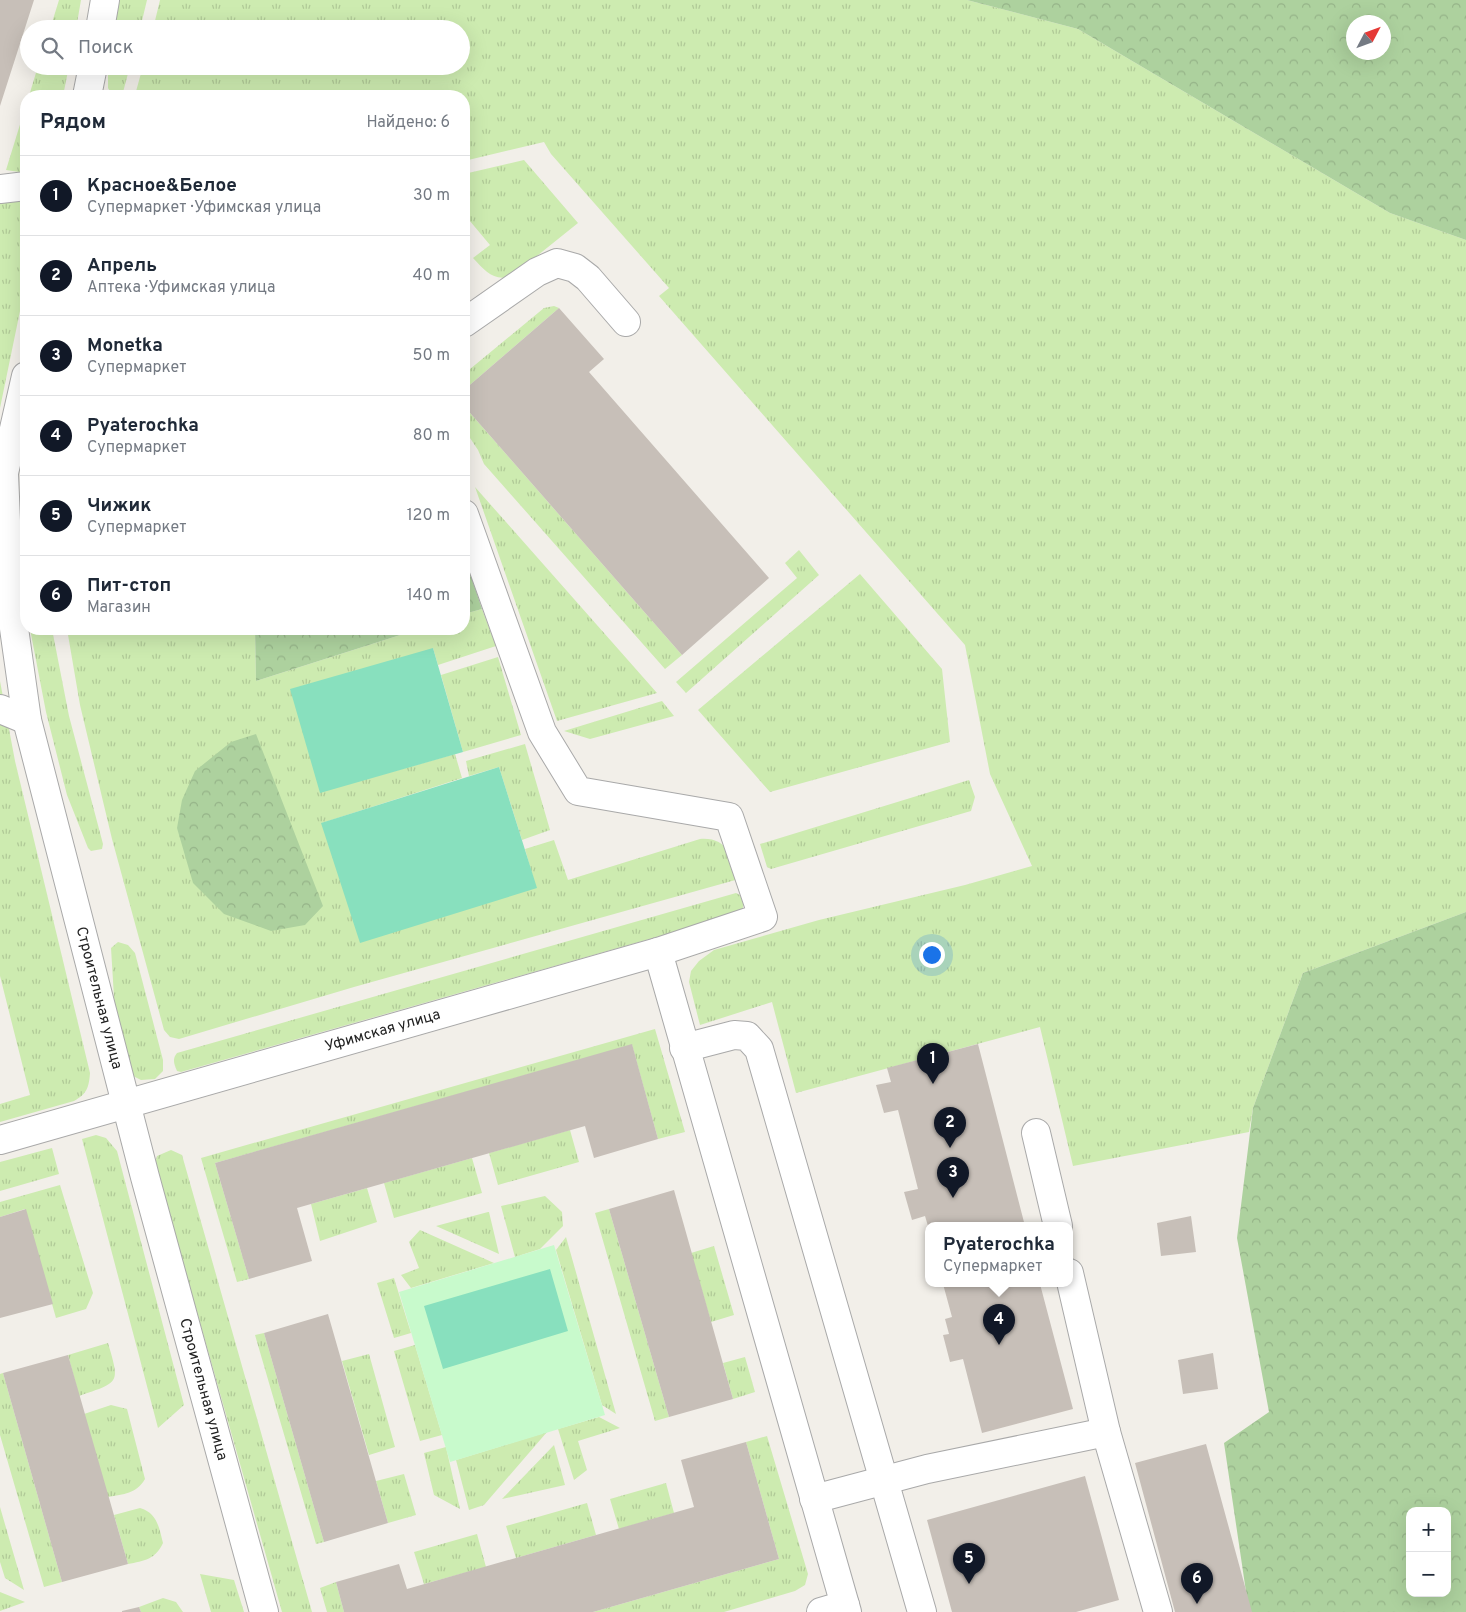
<!DOCTYPE html>
<html lang="ru">
<head>
<meta charset="utf-8">
<style>
  :root { --surface:#fff; --page:#f6f6f7; --text:#1f2937; --muted:#747a83; --line:#e0e1e3; --accent:#111827 }
  body { margin:0; font-family:Overpass,sans-serif; background:var(--page); color:var(--text) }
  .controls { position:absolute; right:15px; bottom:15px; display:grid; overflow:hidden; border-radius:10px; box-shadow:0 5px 20px #0002 }
  .controls button { width:45px; height:45px; display:grid; place-items:center; padding:0; border:0; border-bottom:1px solid var(--line); background:var(--surface); color:var(--text); font:25px sans-serif }
  .compass { position:absolute; left:1346px; top:15px; width:45px; height:45px; border-radius:50%; background:var(--surface); box-shadow:0 5px 20px #0002; rotate:49deg }
  .you { position:absolute; left:931px; top:954px; width:18px; height:18px; margin:-12px; border:4px solid #fff; border-radius:50%; background:#1a73e8; box-shadow:0 0 0 8px #1a73e833 }
  .badge { display:grid; place-items:center; width:32px; height:32px; border-radius:50%; background:var(--accent); color:#fff; font-size:16px; font-weight:700 }
  .pin { position:absolute; translate:-50% -41px; filter:drop-shadow(0 1px 2px #0008) }
  .pin::after { content:''; position:absolute; top:26px; width:18px; height:15px; background:inherit; clip-path:polygon(0 0,100% 0,50% 100%) }
  .popup { position:absolute; left:925px; top:1222px; width:148px; height:65px; box-sizing:border-box; display:grid; place-content:center; border-radius:10px; background:var(--surface); filter:drop-shadow(0 1px 4px #0005); font-size:16px; white-space:nowrap; color:var(--muted) }
  .popup b { font-size:19px; color:var(--text) }
  .popup::after { content:''; position:absolute; left:50%; top:100%; margin-left:-10px; border:10px solid transparent; border-top-color:var(--surface) }
  .list { margin:0; padding:0; list-style:none }
  h2 { display:flex; justify-content:space-between; align-items:center; height:65px; margin:0; padding:0 20px; font-size:21px }
  h2 small { font-size:16px; font-weight:400; color:var(--muted) }
  .list li { display:grid; grid-template-columns:32px 1fr auto; gap:15px; align-items:center; box-sizing:border-box; height:80px; padding:0 20px; border-top:1px solid var(--line) }
  .list b { display:block; font-size:19px; white-space:nowrap }
  .list p { margin:0; font-size:16px; white-space:nowrap; color:var(--muted) }
  .list em { font-size:16px; font-style:normal; color:var(--muted) }
  .icon { flex:none; width:28px; height:28px; fill:none; stroke:currentColor; stroke-width:2; stroke-linecap:round; stroke-linejoin:round }
  .map { position:relative; flex:none; width:1466px; height:1612px; overflow:hidden }
  .search { position:absolute; background:var(--surface); box-shadow:0 5px 20px #0002; left:20px; top:20px; width:450px; height:55px; display:flex; align-items:center; gap:12px; box-sizing:border-box; padding:0 18px; border-radius:28px; color:var(--muted); font-size:19px }
  .panel { position:absolute; background:var(--surface); box-shadow:0 5px 20px #0002; left:20px; top:90px; width:450px; height:545px; border-radius:20px }
  .map>svg:first-child { display:block }
  .grass { fill:url(#grass-tufts) }
  .forest { fill:url(#forest-crowns); fill-rule:evenodd }
  .park { fill:#c8facc }
  .pitch { fill:#88e0be }
  .building { fill:#c7bfb8 }
  .lines { fill:none; stroke-linecap:round; stroke-linejoin:round }
  .minor-casing { stroke:#a9a9a9; stroke-width:30 }
  .minor { stroke:#fff; stroke-width:28 }
  .labels { text-anchor:middle; dominant-baseline:central; stroke-width:4; stroke-linejoin:round; paint-order:stroke }
  .street-label { font-size:15px; fill:#222; stroke:#fff }
</style>
</head>
<body>
<div class="map">
<svg width="1466" height="1612" viewBox="0 0 1466 1612">
  <defs>
    <pattern id="grass-tufts" width="24" height="20" patternUnits="userSpaceOnUse" patternTransform="scale(1.25)"><rect width="24" height="20" fill="#cdebb0"/><path d="M3 7l-1-3M5 7V3M7 7l1-3M15 17l-1-3M17 17v-4M19 17l1-3" fill="none" stroke="#b0c997"/></pattern>
    <pattern id="forest-crowns" width="20" height="18" patternUnits="userSpaceOnUse" patternTransform="scale(1.25)"><rect width="20" height="18" fill="#add19e"/><path d="M2 6a3 3 0 1 1 6 0M12 15a3 3 0 1 1 6 0" fill="none" stroke="#95b388"/></pattern>
  </defs>
  <rect width="100%" height="100%" fill="#f2efe9"/>
  <path class="grass" d="M59,0H81L76,29H50Z
    M118,0H147L140,29H114Z
    M160,0H967L1078,29L1390,213L1466,240V912L1303,973L1253,1108L1249,1132L1073,1166L1040,1027L796,1093L772,1002L700,1025L689,982L691,971L699,961L714,950L819,920L965,885L1032,866L990,774L965,645L659,296L669,288L551,154L544,142L464,161V96L135,95L143,66H461V29H153Z
    M38,66H69L63,96H29Z
    M108,66H130L122,96H113L108,88Z
    M26,105V173L6,170Z
    M524,160L578,223L512,276C494,282 485,271 473,258L490,245L464,214V174Z
    M10,200L26,203V282L0,408V203Z
    M554,306L559,308L464,390V374L544,308Z
    M464,406L682,655L665,669L484,464L478,450L464,429Z
    M475,487L657,693L557,721Z
    M799,550L819,575L686,693L676,682L797,578L785,563Z
    M860,574L942,669L950,742L770,792L698,710Z
    M482,609L496,646L438,665L433,648L320,792L455,754L462,778L322,823L536,888L525,849L554,840L568,880L700,839C728,837 731,857 739,879L354,987L179,1039L170,1037L164,1030L112,839L80,705L67,629H255L256,681L419,629H464V614Z
    M30,629H52L69,716L103,844L102,849L91,851L88,848L67,795L46,712Z
    M498,657L521,735L463,752L441,675Z
    M0,681L15,761L90,1073C89,1087 87,1094 74,1101L0,1122V1104L30,1095L0,976Z
    M662,701L674,716L590,739L564,731Z
    M525,744L550,830L522,840L499,767L469,776L466,761Z
    M969,780L975,797L971,811L771,869L767,867L760,844Z
    M736,893L740,895L744,904L741,913L181,1072L177,1071C174,1064 172,1059 177,1053Z
    M118,942L128,945L135,953L163,1060V1071L155,1079L141,1080L133,1076L116,1030L111,948Z
    M655,1029L685,1132L658,1139L632,1045L215,1163L249,1279L237,1282L201,1158Z
    M570,1130L579,1162L498,1185L489,1153Z
    M96,1135L106,1138L117,1151L184,1405L158,1428L82,1139Z
    M52,1148L59,1174L0,1191V1162Z
    M171,1150L182,1155L312,1612H282L155,1164L157,1156Z
    M472,1158L482,1193L394,1218L384,1183Z
    M60,1185L93,1293L86,1309L56,1318L25,1209L0,1217V1202Z
    M367,1188L377,1222L320,1241L311,1204Z
    M545,1196L562,1212L563,1226L540,1249L515,1257L501,1206Z
    M609,1209L669,1417L655,1421L595,1213Z
    M489,1212L499,1254L436,1226L488,1212Z
    M420,1230L494,1263L411,1288L401,1275L419,1268L409,1242Z
    M566,1237L616,1414L602,1405L556,1250Z
    M714,1246L734,1315L711,1322L691,1253Z
    M394,1278L411,1333L394,1338L377,1283Z
    M264,1333L324,1542L316,1544L255,1335Z
    M108,1343C120,1384 120,1382 79,1396L68,1355Z
    M415,1345L442,1435L420,1441L394,1351Z
    M369,1354L395,1447L369,1455L342,1361Z
    M745,1357L755,1392L733,1399L723,1363Z
    M3,1373L62,1582L44,1587L0,1435V1374Z
    M111,1405L127,1409L145,1479C136,1494 124,1494 108,1497L84,1414Z
    M599,1417L620,1428L578,1441L587,1470L574,1480L558,1429Z
    M547,1432L484,1505L469,1510L456,1460Z
    M767,1436L808,1574L805,1585L795,1591L724,1612H593L779,1559L746,1442Z
    M554,1445L565,1485L502,1499Z
    M446,1447L460,1509L434,1495L424,1453Z
    M404,1474L416,1515L388,1523L376,1481Z
    M666,1483L674,1513L619,1529L610,1499Z
    M587,1503L596,1535L516,1558L506,1526Z
    M0,1507L24,1590L5,1578L0,1562Z
    M140,1508C157,1513 159,1527 163,1543C156,1559 144,1561 128,1564L114,1515Z
    M477,1534L486,1567L424,1584L414,1552Z
    M200,1574L234,1580L244,1612H211Z
    M336,1582L344,1612H327L320,1588Z
    M0,1592L25,1602L0,1611Z
    M163,1598L176,1602L183,1612H141L139,1607Z"/>
  <path class="forest" d="M967,0H1466V240L1390,213L1078,29ZM1354,22H1384V52H1354Z
    M464,555L482,609L464,614Z
    M255,629H419L256,681Z
    M256,734L323,906L305,925L271,931L224,914L193,883L177,828L182,800L195,771L231,742Z
    M1466,912V1612H1249L1224,1443L1269,1412L1237,1238L1253,1108L1303,973ZM1410,1511H1447V1593H1410Z"/>
  <path class="park" d="M554,1245L605,1415L450,1462L399,1292Z"/>
  <path class="pitch" d="M433,648L463,752L320,793L290,689Z
    M499,767L537,888L360,943L321,823Z
    M550,1269L568,1331L443,1369L424,1306Z"/>
  <path class="building" d="M0,0H34L0,106Z
    M559,308L604,359L589,372L769,578L682,655L464,406V390Z
    M632,1044L658,1139L594,1158L585,1126L297,1208L312,1261L249,1279L215,1163Z
    M978,1044L1025,1226H928L925,1216L912,1220L904,1192L918,1189L898,1110L884,1113L876,1085L891,1082L887,1068Z
    M674,1190L733,1399L669,1417L609,1209Z
    M26,1209L53,1304L0,1318V1217Z
    M1191,1216L1196,1252L1161,1256L1157,1223Z
    M943,1284H1040L1073,1409L982,1433L963,1359L950,1362L943,1335L949,1334L945,1319L952,1317Z
    M328,1314L388,1523L324,1542L264,1333Z
    M1213,1353L1218,1389L1183,1394L1178,1360Z
    M68,1355L128,1564L62,1582L3,1373Z
    M746,1442L779,1559L593,1612H344L336,1582L399,1564L407,1589L694,1507L681,1460Z
    M1206,1444L1252,1612H1175L1135,1463Z
    M1085,1476L1119,1600L1076,1612H952L927,1520Z
    M139,1607L141,1612H122V1611Z"/>
  <g class="lines">
    <g class="minor-casing">
      <g id="minor">
        <path d="M100,29L105,0"/>
        <path d="M87,96L93,66"/>
        <path d="M0,189L26,186"/>
        <path d="M464,323L537,272L557,263L575,268L588,278L626,322"/>
        <path id="s1" d="M26,376L4,473L9,593L27,720L145,1177L264,1612"/>
        <path d="M0,709L27,720"/>
        <path d="M658,952L847,1612"/>
        <path d="M684,1048L734,1035L747,1036L759,1049L922,1612"/>
        <path d="M1036,1133L1058,1226"/>
        <path id="s2" d="M0,1140L658,952L763,917L729,817L578,791L542,732L464,514"/>
        <path d="M1106,1432L1158,1612"/>
        <path d="M814,1499L927,1469L1106,1432L1069,1273"/>
        <path d="M821,1612L845,1605"/>
      </g>
    </g>
    <use href="#minor" class="minor"/>
  </g>
  <g class="labels">
    <g class="street-label">
      <text stroke="none"><textPath href="#s1" startOffset="635">Строительная улица</textPath></text>
      <text stroke="none"><textPath href="#s2" startOffset="398">Уфимская улица</textPath></text>
      <text stroke="none"><textPath href="#s1" startOffset="1040">Строительная улица</textPath></text>
    </g>
  </g>
</svg>
<div class="controls">
<button>+</button>
<button>−</button>
</div>
<svg class="compass" viewBox="-18 -18 36 36"><path d="M0-13l5 13h-10z" fill="#e53935"/><path d="M0 13l5-13h-10z" fill="#747a83"/></svg>
<div class="you"></div>
<div class="pin badge" style="left:933px;top:1084px">1</div>
<div class="pin badge" style="left:950px;top:1148px">2</div>
<div class="pin badge" style="left:953px;top:1198px">3</div>
<div class="pin badge" style="left:999px;top:1345px">4</div>
<div class="popup"><b>Pyaterochka</b>Супермаркет</div>
<div class="pin badge" style="left:969px;top:1584px">5</div>
<div class="pin badge" style="left:1197px;top:1604px">6</div>
<div class="search"><svg class="icon" aria-label="search" viewBox="0 0 24 24"><circle cx="10" cy="10" r="6"/><path d="M15 15l6 6"/></svg>Поиск</div>
<section class="panel">
<h2>Рядом<small>Найдено: 6</small></h2>
<ul class="list">
<li><span class="badge">1</span><div><b>Красное&amp;Белое</b><p>Супермаркет · Уфимская улица</p></div><em>30 m</em></li>
<li><span class="badge">2</span><div><b>Апрель</b><p>Аптека · Уфимская улица</p></div><em>40 m</em></li>
<li><span class="badge">3</span><div><b>Monetka</b><p>Супермаркет</p></div><em>50 m</em></li>
<li><span class="badge">4</span><div><b>Pyaterochka</b><p>Супермаркет</p></div><em>80 m</em></li>
<li><span class="badge">5</span><div><b>Чижик</b><p>Супермаркет</p></div><em>120 m</em></li>
<li><span class="badge">6</span><div><b>Пит-стоп</b><p>Магазин</p></div><em>140 m</em></li>
</ul>
</section>
</div>
</body>
</html>
